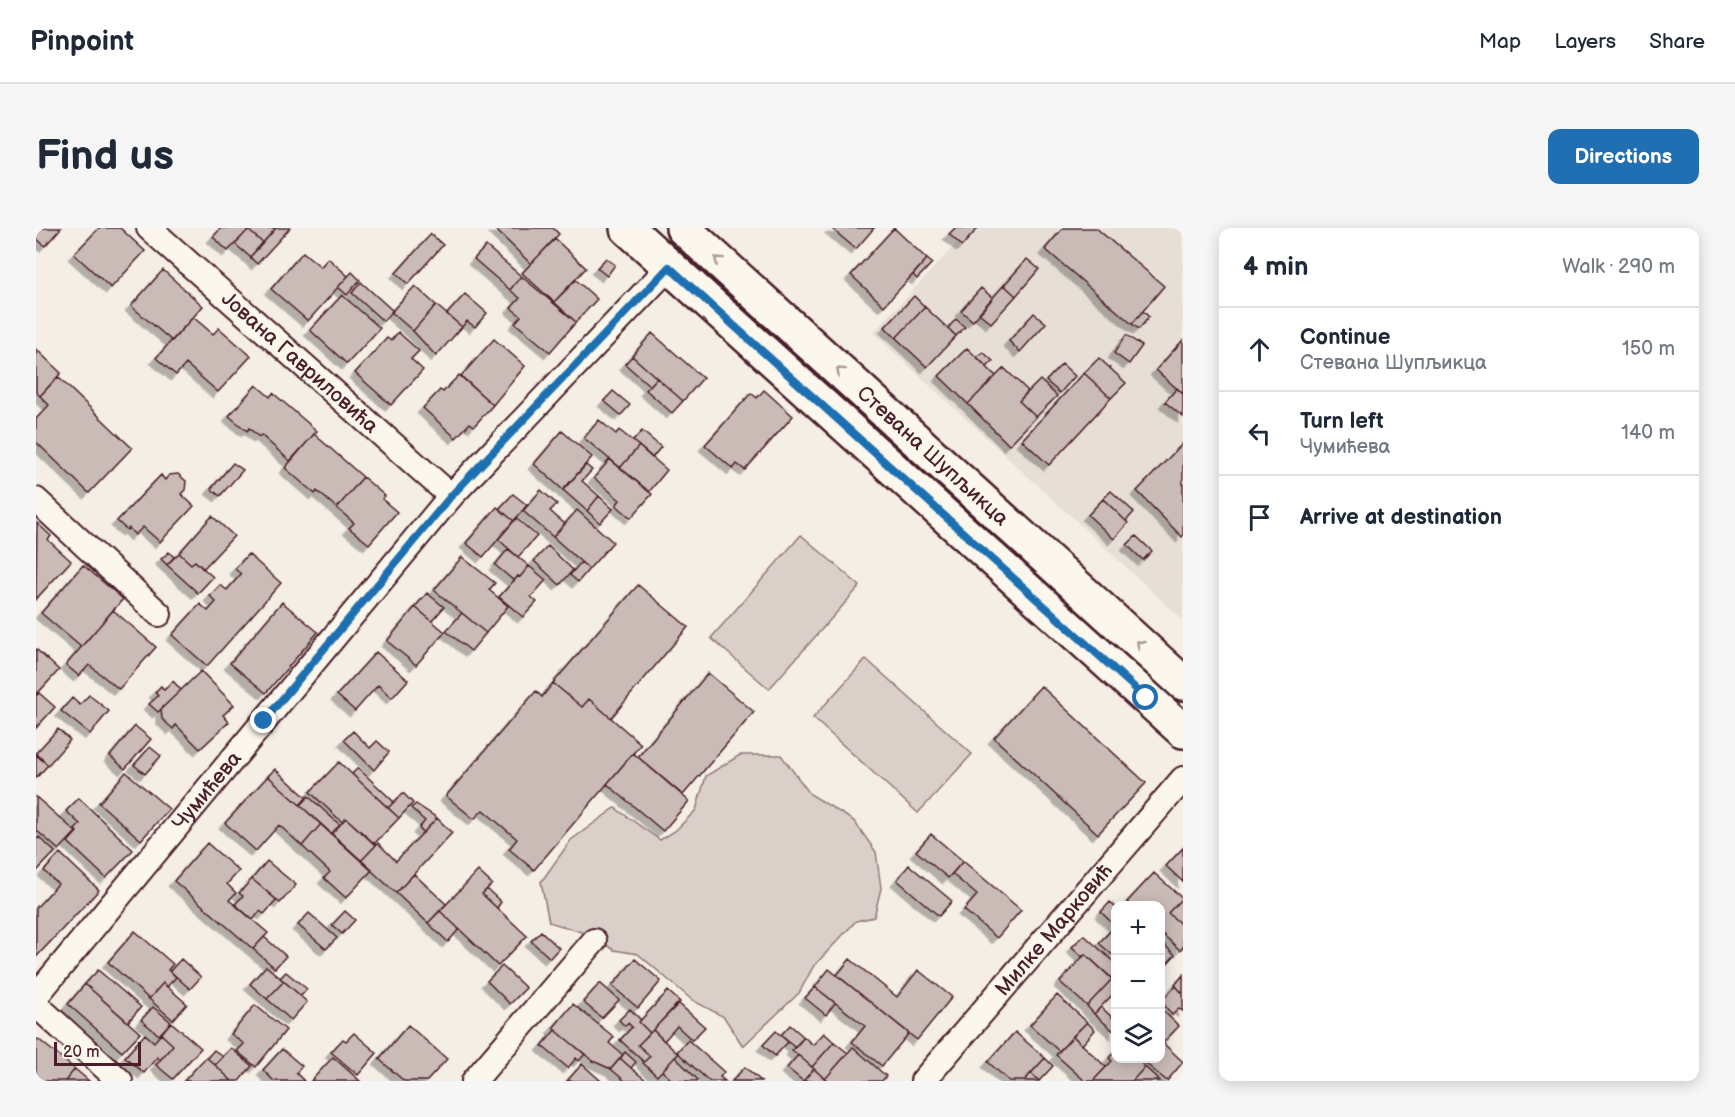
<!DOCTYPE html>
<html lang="en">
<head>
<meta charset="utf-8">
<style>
  :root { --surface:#fff; --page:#f6f6f7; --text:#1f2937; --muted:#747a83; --line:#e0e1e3; --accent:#1f6fb2 }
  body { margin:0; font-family:"Balsamiq Sans",sans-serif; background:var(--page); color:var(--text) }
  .controls { position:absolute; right:18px; bottom:18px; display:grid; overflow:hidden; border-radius:12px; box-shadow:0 3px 15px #0003 }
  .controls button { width:54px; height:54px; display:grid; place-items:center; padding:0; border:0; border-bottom:2px solid var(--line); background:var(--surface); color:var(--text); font:30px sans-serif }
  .scale { position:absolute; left:18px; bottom:15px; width:87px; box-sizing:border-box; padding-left:6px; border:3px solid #4a1f2b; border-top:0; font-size:16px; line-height:21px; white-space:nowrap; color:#4a1f2b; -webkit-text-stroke:4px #fbf7ec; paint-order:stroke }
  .stop { position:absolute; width:18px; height:18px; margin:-14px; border:4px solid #1f6fb2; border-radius:50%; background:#fff }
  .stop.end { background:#1f6fb2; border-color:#fff; box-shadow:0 2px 6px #0008 }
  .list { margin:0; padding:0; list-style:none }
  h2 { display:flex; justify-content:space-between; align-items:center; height:78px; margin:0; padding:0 24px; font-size:26px }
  h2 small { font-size:20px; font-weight:400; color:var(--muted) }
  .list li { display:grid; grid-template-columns:39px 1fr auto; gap:18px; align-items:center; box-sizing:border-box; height:84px; padding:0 24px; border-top:2px solid var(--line) }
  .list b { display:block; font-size:22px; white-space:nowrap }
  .list p { margin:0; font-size:20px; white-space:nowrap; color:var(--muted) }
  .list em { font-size:20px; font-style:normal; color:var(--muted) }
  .icon { flex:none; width:33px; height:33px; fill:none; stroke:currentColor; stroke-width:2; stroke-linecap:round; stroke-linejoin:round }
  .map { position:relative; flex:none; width:1147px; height:853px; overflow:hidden; border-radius:12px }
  header { display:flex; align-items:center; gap:36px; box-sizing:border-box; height:84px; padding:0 30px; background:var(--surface); border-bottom:2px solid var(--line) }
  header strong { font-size:28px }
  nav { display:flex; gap:33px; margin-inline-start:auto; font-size:21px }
  .intro { display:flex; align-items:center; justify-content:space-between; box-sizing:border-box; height:144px; padding:0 36px }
  h1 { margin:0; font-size:42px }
  .button { padding:15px 27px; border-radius:12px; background:var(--accent); color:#fff; font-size:21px; font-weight:700 }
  main { display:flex; gap:36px; padding:0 36px }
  aside { flex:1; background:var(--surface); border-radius:12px; box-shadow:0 3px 15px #0003 }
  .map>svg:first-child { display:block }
  .built { fill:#e7dfd6 }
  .green { fill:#dbd0c9; stroke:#92787a; stroke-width:1.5 }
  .building { fill:#cabbb6; stroke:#4a1f2b; stroke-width:1.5; filter:url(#shadow) }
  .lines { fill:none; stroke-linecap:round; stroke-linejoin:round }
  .street-casing { stroke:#4a1f2b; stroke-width:28 }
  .primary-casing { stroke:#4a1f2b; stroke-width:38 }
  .street { stroke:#fbf7ec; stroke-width:24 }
  .primary { stroke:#fbf7ec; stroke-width:33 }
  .oneway { stroke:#ab9695 }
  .route { stroke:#1f6fb2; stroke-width:8 }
  .labels { text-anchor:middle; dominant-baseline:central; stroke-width:4.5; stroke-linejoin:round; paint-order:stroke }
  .street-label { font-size:21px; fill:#4a1f2b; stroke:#fbf7ec }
</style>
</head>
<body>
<header>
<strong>Pinpoint</strong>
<nav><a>Map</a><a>Layers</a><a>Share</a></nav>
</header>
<div class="intro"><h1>Find us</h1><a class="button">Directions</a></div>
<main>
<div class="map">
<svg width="1147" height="853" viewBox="0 0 1147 853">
  <defs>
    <filter id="shadow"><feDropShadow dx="-5.5" dy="5.5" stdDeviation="0" flood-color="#0004"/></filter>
  </defs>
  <rect width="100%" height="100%" fill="#f4eee4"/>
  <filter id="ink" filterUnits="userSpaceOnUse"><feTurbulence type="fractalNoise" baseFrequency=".0167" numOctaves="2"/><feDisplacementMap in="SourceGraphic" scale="12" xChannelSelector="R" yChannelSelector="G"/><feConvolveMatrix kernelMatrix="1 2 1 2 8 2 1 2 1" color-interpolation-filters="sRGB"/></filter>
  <g filter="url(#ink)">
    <path class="built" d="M935,0H1147V392L837,105Z"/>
    <path class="green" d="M765,307L824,358L733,461L675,410Z
      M830,431L936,526L882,585L777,490Z
      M704,527H745L774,566L818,593L840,624L845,660L838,689L820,693L777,739L763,765L707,818L688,789L656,772L602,726L578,722L555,707L513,694L505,654L535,612L579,580L624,612L639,603L660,582L670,548Z"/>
    <path class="building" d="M0,0H25L9,18L0,10Z
      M63,0H84L109,23L75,60L38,26Z
      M185,0H214L192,23L177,9Z
      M214,0H240L227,15L212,2Z
      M240,0H254L221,36L214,29Z
      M458,0H517L523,6L495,36Z
      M795,0H838L820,21Z
      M858,0L891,31L848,78L815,47Z
      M919,0H942L926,18L913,6Z
      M1027,0H1060L1128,58L1096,96L1009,21Z
      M212,2L227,15L214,29L199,16Z
      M395,6L407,17L372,56L360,45Z
      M519,11L550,40L518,74L486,45Z
      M450,18L485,48L474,62L438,31Z
      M267,24L285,39L292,30L312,48L272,93L235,61Z
      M570,30L579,37L571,48L561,40Z
      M891,31L896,35L881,51L877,47Z
      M991,31L1003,41L980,68L968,57Z
      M127,42L167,78L136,113L95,78Z
      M316,44L324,52L311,67L302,59Z
      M485,48L540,94L514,124L479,95L485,88L475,80L484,70L474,62Z
      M540,52L561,71L540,94L518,74Z
      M325,54L357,83L347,93L316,65Z
      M968,57L980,68L955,95L943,85Z
      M379,58L400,77L377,103L355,84Z
      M945,60L957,70L937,93L925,83Z
      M429,66L451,85L439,99L431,93L426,99L411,86Z
      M306,67L344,100L311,136L274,102Z
      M878,68L889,79L860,110L849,99Z
      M400,77L426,99L400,128L377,103Z
      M889,79L920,108L891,139L860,110Z
      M1107,83L1113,89L1103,101L1096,96Z
      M998,85L1010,95L984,124L973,113Z
      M157,89L177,106L183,100L215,128L182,164L150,136L140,147L120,130Z
      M920,91L929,99L920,108L912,100Z
      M362,104L383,123L375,131L387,142L355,177L319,145L351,110L355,113Z
      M616,105L667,150L647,173L596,128Z
      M1090,107L1106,118L1093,136L1078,125Z
      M458,111L489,138L457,177L425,148Z
      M1147,112V166L1120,142Z
      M931,120L960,148L932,176L903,148Z
      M0,121L25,145L4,168L0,164Z
      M947,124L957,133L951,139L941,129Z
      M596,128L621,150L614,158L589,136Z
      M1063,130L1090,155L1075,170L1048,145Z
      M1026,136L1039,148L1024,165L1010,153Z
      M968,140L992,163L983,173L1000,189L973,217L932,176Z
      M1048,145L1075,170L1013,237L986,212Z
      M423,147L457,177L438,198L434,195L420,210L387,180L404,162L407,164Z
      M22,149L96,220L53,265L0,214V191L13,177L4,168Z
      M621,150L647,173L636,185L610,162Z
      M1004,152L1021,168L1000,189L983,173Z
      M220,157L234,169L237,165L281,203L254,233L225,207L223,209L213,200L211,203L193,188Z
      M1141,160L1147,166V189L1129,174Z
      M728,162L757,188L709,242L701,236L697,241L669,217L715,165L721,170Z
      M577,163L594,177L585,187L568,173Z
      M563,192L580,206L583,202L603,218L584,240L548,210Z
      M526,203L556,229L527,262L498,236Z
      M606,203L625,219L616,230L597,213Z
      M278,206L327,249L301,280L281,263L279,266L249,240Z
      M1147,215V308L1146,309L1101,263Z
      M603,218L631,242L613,264L584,240Z
      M574,231L616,266L595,290L580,277L584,272L558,250Z
      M197,235L207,242L184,268L175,261Z
      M550,237L556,242L546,253L563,268L551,283L527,262Z
      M142,246L150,253L149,262L145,266L158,278L124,314L107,299L99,307L93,300L91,302L81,293L125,247L129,252L133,247Z
      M327,249L349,268L346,271L361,284L333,316L313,300L318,295L301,280Z
      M505,262L521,276L514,283L529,296L517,309L487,283Z
      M1075,263L1098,284L1090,293L1067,271Z
      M477,266L491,277L478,293L463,281Z
      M563,268L577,281L564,295L551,283Z
      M1067,271L1092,295L1078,311L1052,287Z
      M461,279L478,293L447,329L430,315Z
      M541,282L577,314L553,341L517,309Z
      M176,288L198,308L167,341L159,333L155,336L143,325Z
      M480,290L501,308L482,329L462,311Z
      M1,295L15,308L12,312L35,333L0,371Z
      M1100,308L1116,323L1107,332L1091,317Z
      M512,318L537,342L524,357L498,333Z
      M472,321L493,338L484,349L482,348L478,353L459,337Z
      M133,324L138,329L131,337L125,331Z
      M143,325L155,336L159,333L177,349L162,365L131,337Z
      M212,326L245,355L171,438L136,407L164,376L172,383L180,374L174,368L184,357L191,362L205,346L199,341Z
      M426,329L459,355L453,362L472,378L450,405L398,362Z
      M545,334L553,341L542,354L534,347Z
      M47,337L87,371L45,419L5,385Z
      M493,338L510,352L495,369L501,374L487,389L463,369L482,348L484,349Z
      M602,357L652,399L575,490L553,471L546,479L517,455Z
      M391,365L408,379L396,393L379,379Z
      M246,374L282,404L230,465L194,435Z
      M379,379L409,404L380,437L351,413Z
      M77,382L120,419L83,461L53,437L43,448L30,437Z
      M426,385L450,405L435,423L410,403Z
      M0,421L23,442L0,467Z
      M340,424L372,452L356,470L342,457L319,483L301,467Z
      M165,443L198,477L187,487L193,494L164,521L140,497L137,501L126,491L125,481Z
      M672,445L718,484L647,567L602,529Z
      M137,453L145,462L122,484L113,476L122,468L119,464L125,458L128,462Z
      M517,455L546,479L553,471L605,516L498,642L473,621L481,611L447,582L438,591L410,568L500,463L506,469Z
      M1005,458L1110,555L1062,606L958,510Z
      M3,465L19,479L0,500V468Z
      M53,467L73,483L54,506L25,483L36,470L44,477Z
      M99,498L115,511L89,541L74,528Z
      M22,501L34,512L12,537L0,525Z
      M317,503L334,520L341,513L353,524L338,542L308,512Z
      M114,519L125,528L109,546L98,537Z
      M597,525L653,573L627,603L571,556Z
      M0,527L12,537L0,550Z
      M303,534L363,590L338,616L310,590L306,594L274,564Z
      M322,540L358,574L352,580L316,546Z
      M239,541L271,570L264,577L232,548Z
      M90,544L133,581L105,612L63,575Z
      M232,548L285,596L266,618L243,597L220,623L189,595Z
      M367,565L377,575L363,590L352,580Z
      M272,568L304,597L295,606L264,577Z
      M0,569L40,604L23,622L0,602Z
      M43,570L97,622L70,650L32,614L41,604L39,602L44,596L30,583Z
      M380,576L401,590L387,605L383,600L389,593L375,580Z
      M310,590L340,617L325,633L295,606Z
      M401,590L416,605L360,665L325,633L342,615L360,633Z
      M285,596L336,642L310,670L288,650L294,644L266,618Z
      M895,606L927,633L912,650L880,623Z
      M3,609L19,624L0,644V612Z
      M171,615L203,643L191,656L200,665L193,672L232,705L217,721L138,653Z
      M1147,620V654L1130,638Z
      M24,625L63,662L0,729V680L22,656L8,643Z
      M231,633L260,657L244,675L216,651Z
      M927,633L985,682L961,710L928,682L941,667L916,646Z
      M873,637L916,673L903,688L861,652Z
      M442,643L456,656L446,666L491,708L462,738L404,683Z
      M1118,645L1146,670L1132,685L1147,698V719L1144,722L1124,704V678H1096L1091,674Z
      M378,646L410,676L392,695L360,665Z
      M216,651L241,672L228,686L224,683L217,692L199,676L207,668L203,665Z
      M451,661L465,674L461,680L446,666Z
      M1146,670L1147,672V698L1132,685Z
      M1074,674L1080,680L1079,698L1065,684Z
      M309,683L319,692L306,706L296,697Z
      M404,683L423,701L412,714L392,695Z
      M273,685L301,710L290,721L262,697Z
      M1080,697V730L1063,715Z
      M99,703L137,736L132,742L140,749L131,759L127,755L113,771L72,734Z
      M505,703L523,720L514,730L495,713Z
      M1048,707L1080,736V754L1049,726L1047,729L1036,719Z
      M228,709L250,728L239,740L217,721Z
      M1124,713L1139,727L1124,743Z
      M1049,726L1076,751L1051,778L1024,754Z
      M145,731L165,749L154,761L134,743Z
      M599,731L625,753L602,780L576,758Z
      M814,731L861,769L882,742L916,769L881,812L801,747Z
      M230,738L248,753L231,771L214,756Z
      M466,738L490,760L474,776L451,753Z
      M793,741L873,805L846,838L816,814L829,798L779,759Z
      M62,742L105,779L92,794L49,756Z
      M250,744L271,761L265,768L244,750Z
      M1147,747V766L1139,757Z
      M1076,751L1080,754V763L1058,786L1051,778Z
      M248,753L271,774L255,792L231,771Z
      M127,755L151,776L137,792L113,771Z
      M564,755L583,772L566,790L547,774Z
      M49,756L104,805L86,824L32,776Z
      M1140,758L1147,766V783L1143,781L1136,787L1125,773Z
      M779,759L799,775L790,787L769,770Z
      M632,763L644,774L614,805L603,794Z
      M1021,767L1051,794L1023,823L994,797Z
      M642,775L669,799L656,812L641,798L628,813L617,802Z
      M537,776L578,809L573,815L587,827L575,841L557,833L517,800Z
      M219,777L250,802L220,839L201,823L208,816L195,806Z
      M117,779L135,794L123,807L105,792Z
      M1065,779L1080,793V805L1058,786Z
      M1124,780L1143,798L1124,818Z
      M594,781L605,792L603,794L614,805L602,817L614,828L608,834L584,812L596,799L592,795L589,798L583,792Z
      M135,794L165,820L137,851L120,837L137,817L125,806Z
      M1051,794L1059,802L1046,817L1037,808Z
      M372,797L411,831L391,853H368L343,831Z
      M754,797L768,809L759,820L745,807Z
      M519,802L549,826L543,833L540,830L532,840L506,818Z
      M617,802L642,826L621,848L607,835L614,828L602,817Z
      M740,803L752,814L739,828L727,817Z
      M979,804L1009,830L988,853H973L952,834Z
      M318,805L341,825L322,847L295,824L307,811L310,813Z
      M788,805L798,814L776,839L756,822L768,809L777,817Z
      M109,806L118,814L125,806L137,817L124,832L121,829L108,845L89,829Z
      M1037,808L1070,839L1057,853H1049L1020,827Z
      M2,811L39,841L29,853H0V813Z
      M652,812L688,844L684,849L689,853H673L641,824Z
      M798,814L812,825L789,851L776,839Z
      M1127,815L1147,834L1131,853L1109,835L1113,830H1124V818Z
      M817,819L850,848L846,853H792L789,851Z
      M195,820L216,838L203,853H196L179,837Z
      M246,821L266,838L260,845L268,853H238L227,842Z
      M178,822L187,829L179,837L171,830Z
      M1080,822V830H1100L1109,839L1096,853H1057L1076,833L1073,830Z
      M589,824L600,834L595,840L584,830Z
      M762,827L778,841L767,853L751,840Z
      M170,829L179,837L196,853H148Z
      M297,829L324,853H275Z
      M639,829L662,852L661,853H637L626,843Z
      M584,830L595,840L611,853H589L575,841Z
      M1009,830L1017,838L1003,853L995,845Z
      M546,836L565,853H531Z
      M709,839L725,853H696Z
      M1109,839L1124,853H1096Z
      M39,841L53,853H29Z
      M778,841L789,851L792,853H767Z
      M995,845L1003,853H1004H988Z"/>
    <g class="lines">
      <g class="street-casing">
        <g id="street">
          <path id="s1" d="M113,0L415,268"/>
          <path d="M0,272L123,386"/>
          <path id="s2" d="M0,768L415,268L633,39"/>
          <path d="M0,777L84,853"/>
          <path d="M438,853L558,713"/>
          <path id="s3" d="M887,853L1147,551"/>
        </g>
      </g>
      <g class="primary-casing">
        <g id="primary">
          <path d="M591,0L1147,503"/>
          <path id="s4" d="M647,0L1147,455"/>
        </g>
      </g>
      <use href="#street" class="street"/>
      <use href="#primary" class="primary"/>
    </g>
    <defs><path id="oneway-chevron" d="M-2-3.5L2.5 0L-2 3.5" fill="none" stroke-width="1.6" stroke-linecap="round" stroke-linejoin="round" transform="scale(1.5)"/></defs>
    <g class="oneway">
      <use href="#oneway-chevron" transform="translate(682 32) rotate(-138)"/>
      <use href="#oneway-chevron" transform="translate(804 143) rotate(-138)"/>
      <use href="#oneway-chevron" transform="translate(1104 416) rotate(-138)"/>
    </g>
  </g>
  <g class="lines" filter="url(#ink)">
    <path class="route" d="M228,493L415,268L633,39L1110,470"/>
  </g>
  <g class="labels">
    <g class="street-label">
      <text stroke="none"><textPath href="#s1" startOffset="202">Јована Гавриловића</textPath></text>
      <text stroke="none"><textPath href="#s4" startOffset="338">Стевана Шупљикца</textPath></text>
      <text stroke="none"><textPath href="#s2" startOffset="267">Чумићева</textPath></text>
      <text stroke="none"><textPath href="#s3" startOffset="200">Милке Марковић</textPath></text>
    </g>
  </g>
</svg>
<div class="controls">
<button>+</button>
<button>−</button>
<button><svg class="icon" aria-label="layers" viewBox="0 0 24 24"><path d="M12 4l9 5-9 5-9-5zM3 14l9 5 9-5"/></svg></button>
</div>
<div class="scale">20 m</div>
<div class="stop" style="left:1110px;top:470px"></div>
<div class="stop end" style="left:228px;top:493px"></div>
</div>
<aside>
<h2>4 min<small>Walk · 290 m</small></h2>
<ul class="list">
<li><svg class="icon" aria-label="ahead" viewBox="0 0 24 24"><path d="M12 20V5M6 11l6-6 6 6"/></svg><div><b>Continue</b><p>Стевана Шупљикца</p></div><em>150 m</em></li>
<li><svg class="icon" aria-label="left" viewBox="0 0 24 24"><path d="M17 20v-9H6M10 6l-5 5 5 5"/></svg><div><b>Turn left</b><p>Чумићева</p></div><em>140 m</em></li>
<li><svg class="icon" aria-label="arrive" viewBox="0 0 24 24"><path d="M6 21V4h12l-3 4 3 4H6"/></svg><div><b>Arrive at destination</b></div></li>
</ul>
</aside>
</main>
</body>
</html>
